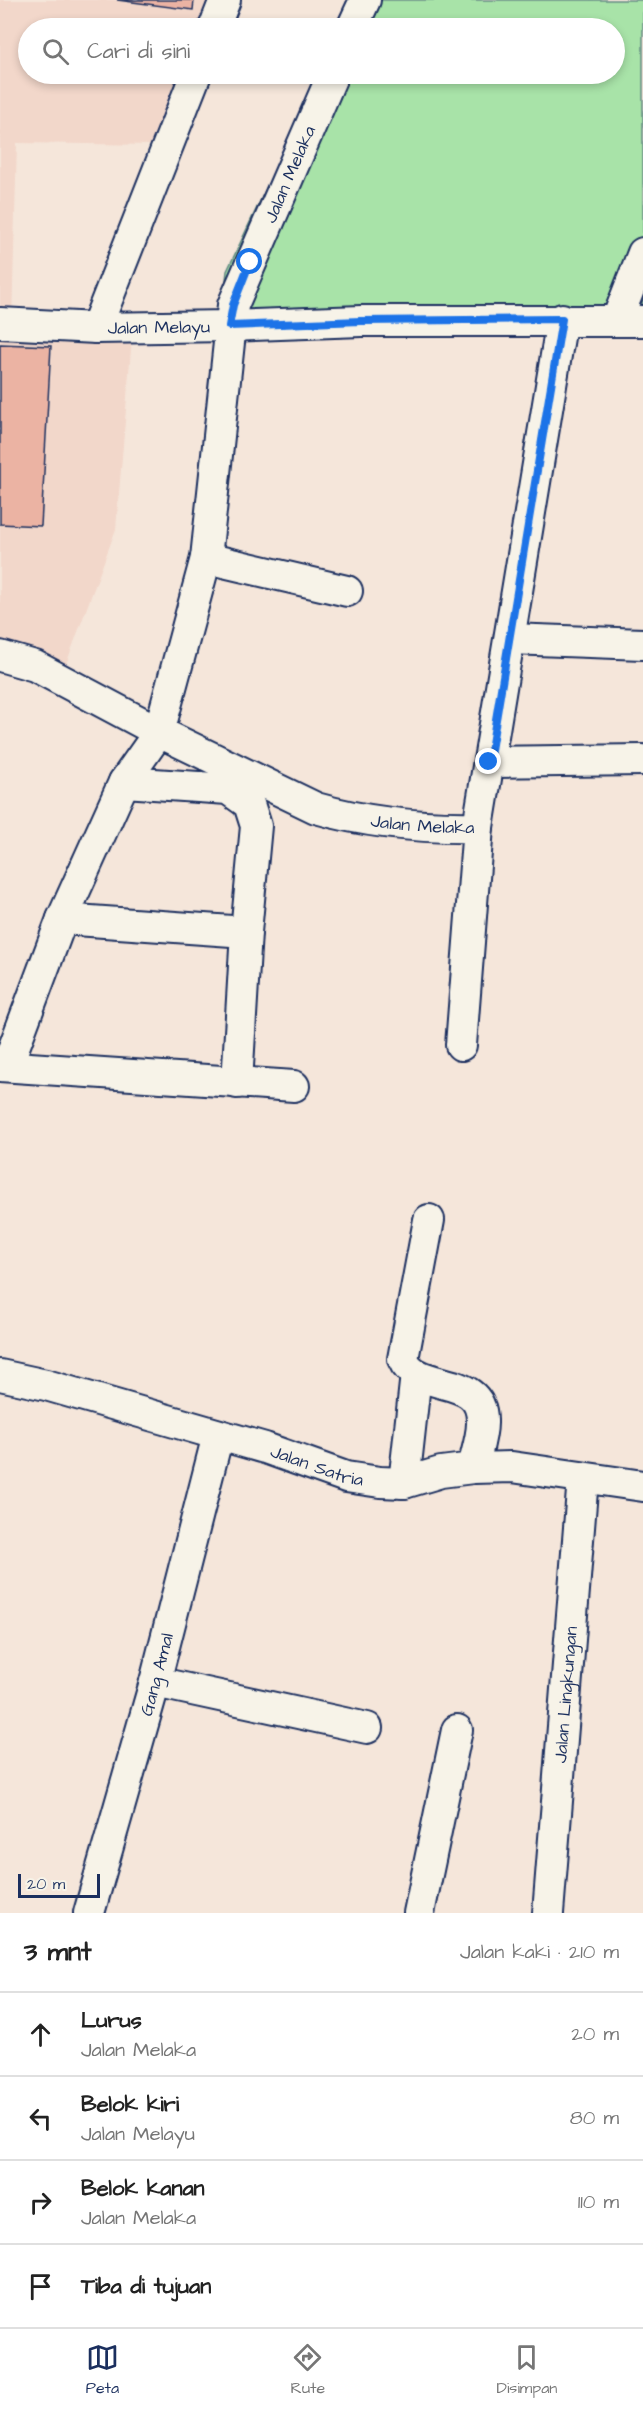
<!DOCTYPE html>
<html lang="id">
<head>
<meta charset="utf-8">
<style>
  :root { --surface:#fff; --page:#f2f2f2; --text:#222; --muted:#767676; --line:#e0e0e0; --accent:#1b2f5e }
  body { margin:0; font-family:"Architects Daughter",sans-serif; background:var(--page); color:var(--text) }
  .scale { position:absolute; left:18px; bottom:15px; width:82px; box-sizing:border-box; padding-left:6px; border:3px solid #1b2f5e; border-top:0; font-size:16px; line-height:21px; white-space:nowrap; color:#1b2f5e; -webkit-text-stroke:4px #f7f3e8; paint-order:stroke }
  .stop { position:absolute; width:18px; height:18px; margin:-14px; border:4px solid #1a73e8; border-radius:50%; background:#fff }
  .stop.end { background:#1a73e8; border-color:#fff; box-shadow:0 2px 6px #0008 }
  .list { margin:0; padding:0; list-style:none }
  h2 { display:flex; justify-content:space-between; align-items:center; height:78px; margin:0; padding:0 24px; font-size:26px }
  h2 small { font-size:20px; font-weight:400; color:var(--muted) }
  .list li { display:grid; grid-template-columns:39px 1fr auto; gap:18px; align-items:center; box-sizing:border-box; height:84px; padding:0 24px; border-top:2px solid var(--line) }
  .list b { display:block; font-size:22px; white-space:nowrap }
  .list p { margin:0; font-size:20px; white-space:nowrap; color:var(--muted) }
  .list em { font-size:20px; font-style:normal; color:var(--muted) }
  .icon { flex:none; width:33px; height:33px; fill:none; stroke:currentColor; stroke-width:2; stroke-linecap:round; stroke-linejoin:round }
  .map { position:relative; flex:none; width:643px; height:1913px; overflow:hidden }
  .search { position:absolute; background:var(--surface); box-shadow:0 3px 9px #0003; left:18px; right:18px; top:18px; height:66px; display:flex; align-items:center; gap:15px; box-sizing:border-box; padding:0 21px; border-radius:33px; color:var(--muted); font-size:22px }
  .sheet { height:414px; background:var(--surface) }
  nav { display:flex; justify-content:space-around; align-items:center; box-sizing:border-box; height:84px; border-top:2px solid var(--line); background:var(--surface); font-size:16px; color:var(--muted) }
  nav a { display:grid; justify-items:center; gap:3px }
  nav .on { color:var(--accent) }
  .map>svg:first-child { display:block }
  .built { fill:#f2d7ca }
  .green { fill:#a8e3a8; stroke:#628983; stroke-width:1.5 }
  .building { fill:#ebb3a3; stroke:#1b2f5e; stroke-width:1.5 }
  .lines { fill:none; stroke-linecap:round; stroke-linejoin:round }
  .minor-casing { stroke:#1b2f5e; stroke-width:34 }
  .minor { stroke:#f7f3e8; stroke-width:30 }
  .route { stroke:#1a73e8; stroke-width:8 }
  .labels { text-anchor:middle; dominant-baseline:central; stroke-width:4.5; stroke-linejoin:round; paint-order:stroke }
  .street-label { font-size:18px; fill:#1b2f5e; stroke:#f7f3e8 }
</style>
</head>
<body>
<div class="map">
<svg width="643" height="1913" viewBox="0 0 643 1913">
  <rect width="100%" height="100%" fill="#f5e6da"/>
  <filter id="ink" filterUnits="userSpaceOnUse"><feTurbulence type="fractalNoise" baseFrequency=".0167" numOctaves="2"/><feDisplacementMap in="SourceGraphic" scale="12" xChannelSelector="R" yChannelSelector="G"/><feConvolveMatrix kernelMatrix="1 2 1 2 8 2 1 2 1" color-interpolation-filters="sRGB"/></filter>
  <g filter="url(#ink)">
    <path class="built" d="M0,0H208L198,28H28V74H181L156,145L17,143L12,321L133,325L116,529L62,675L0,660Z"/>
    <path class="green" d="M355,0H643V312L221,322L227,271L320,74H614V28H341Z"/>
    <path class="building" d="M117,0H194L193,10Z
      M0,344L51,346L41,526L0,524Z"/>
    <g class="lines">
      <g class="minor-casing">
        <g id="minor">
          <path d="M214,28L225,0"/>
          <path d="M352,28L365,0"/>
          <path d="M617,320L643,253"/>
          <path id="s1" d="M0,323L96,328L229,326L361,321H643"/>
          <path d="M96,328L196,74"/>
          <path d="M206,558L347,591"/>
          <path d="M510,639L643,644"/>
          <path id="s2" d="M0,656L35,666L159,732L206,558L233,305L333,74"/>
          <path d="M489,762L643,760"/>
          <path d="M124,782L228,789L249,804L256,826L246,932L237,1083"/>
          <path d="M62,919L246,932"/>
          <path d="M461,1045L478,827"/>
          <path d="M0,1066L294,1086"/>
          <path id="s3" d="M7,1066L62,919L124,782L159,732L316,808C368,823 424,828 478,827L562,319"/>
          <path d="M429,1220L403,1359C417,1394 484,1371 482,1423C482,1437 476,1454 473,1468"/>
          <path id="s4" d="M0,1375L46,1385L265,1448L346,1477L380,1482L404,1483L441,1472L473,1468L512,1467L643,1486"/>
          <path d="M404,1483L416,1374"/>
          <path d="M155,1682L367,1728"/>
          <path id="s5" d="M89,1913L155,1682L218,1435"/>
          <path d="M419,1913L457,1730"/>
          <path id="s6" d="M548,1913L583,1478"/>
        </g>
      </g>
      <use href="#minor" class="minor"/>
    </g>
  </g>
  <g class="lines" filter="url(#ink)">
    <path class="route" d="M250,262L233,305L229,326L361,321L562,319L489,762"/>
  </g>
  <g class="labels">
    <g class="street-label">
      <text stroke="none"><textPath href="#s2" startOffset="754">Jalan Melaka</textPath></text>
      <text stroke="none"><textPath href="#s1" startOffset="159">Jalan Melayu</textPath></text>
      <text stroke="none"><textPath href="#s3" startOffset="651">Jalan Melaka</textPath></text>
      <text stroke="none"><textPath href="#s4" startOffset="330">Jalan Satria</textPath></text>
      <text stroke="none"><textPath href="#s5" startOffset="248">Gang Amal</textPath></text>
      <text stroke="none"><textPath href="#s6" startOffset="219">Jalan Lingkungan</textPath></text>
    </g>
  </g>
</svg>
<div class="scale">20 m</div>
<div class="stop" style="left:250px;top:262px"></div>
<div class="stop end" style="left:489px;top:762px"></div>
<div class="search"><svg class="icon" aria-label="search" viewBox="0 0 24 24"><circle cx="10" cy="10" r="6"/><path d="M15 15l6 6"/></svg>Cari di sini</div>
</div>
<section class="sheet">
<h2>3 mnt<small>Jalan kaki · 210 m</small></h2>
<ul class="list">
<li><svg class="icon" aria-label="ahead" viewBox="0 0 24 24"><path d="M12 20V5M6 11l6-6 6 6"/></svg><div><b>Lurus</b><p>Jalan Melaka</p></div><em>20 m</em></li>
<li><svg class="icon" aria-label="left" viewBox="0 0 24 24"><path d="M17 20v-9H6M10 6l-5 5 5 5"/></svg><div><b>Belok kiri</b><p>Jalan Melayu</p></div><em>80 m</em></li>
<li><svg class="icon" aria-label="right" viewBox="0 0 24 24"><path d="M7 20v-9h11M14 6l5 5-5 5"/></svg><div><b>Belok kanan</b><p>Jalan Melaka</p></div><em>110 m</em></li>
<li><svg class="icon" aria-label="arrive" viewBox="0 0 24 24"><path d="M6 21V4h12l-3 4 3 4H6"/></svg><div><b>Tiba di tujuan</b></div></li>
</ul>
</section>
<nav>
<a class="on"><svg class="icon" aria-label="map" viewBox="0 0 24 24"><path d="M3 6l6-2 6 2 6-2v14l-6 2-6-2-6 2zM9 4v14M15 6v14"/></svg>Peta</a>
<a><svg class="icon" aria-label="directions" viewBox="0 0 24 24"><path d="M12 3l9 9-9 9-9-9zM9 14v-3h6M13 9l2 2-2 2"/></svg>Rute</a>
<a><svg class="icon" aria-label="saved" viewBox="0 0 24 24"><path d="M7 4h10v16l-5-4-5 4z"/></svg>Disimpan</a>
</nav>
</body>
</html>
